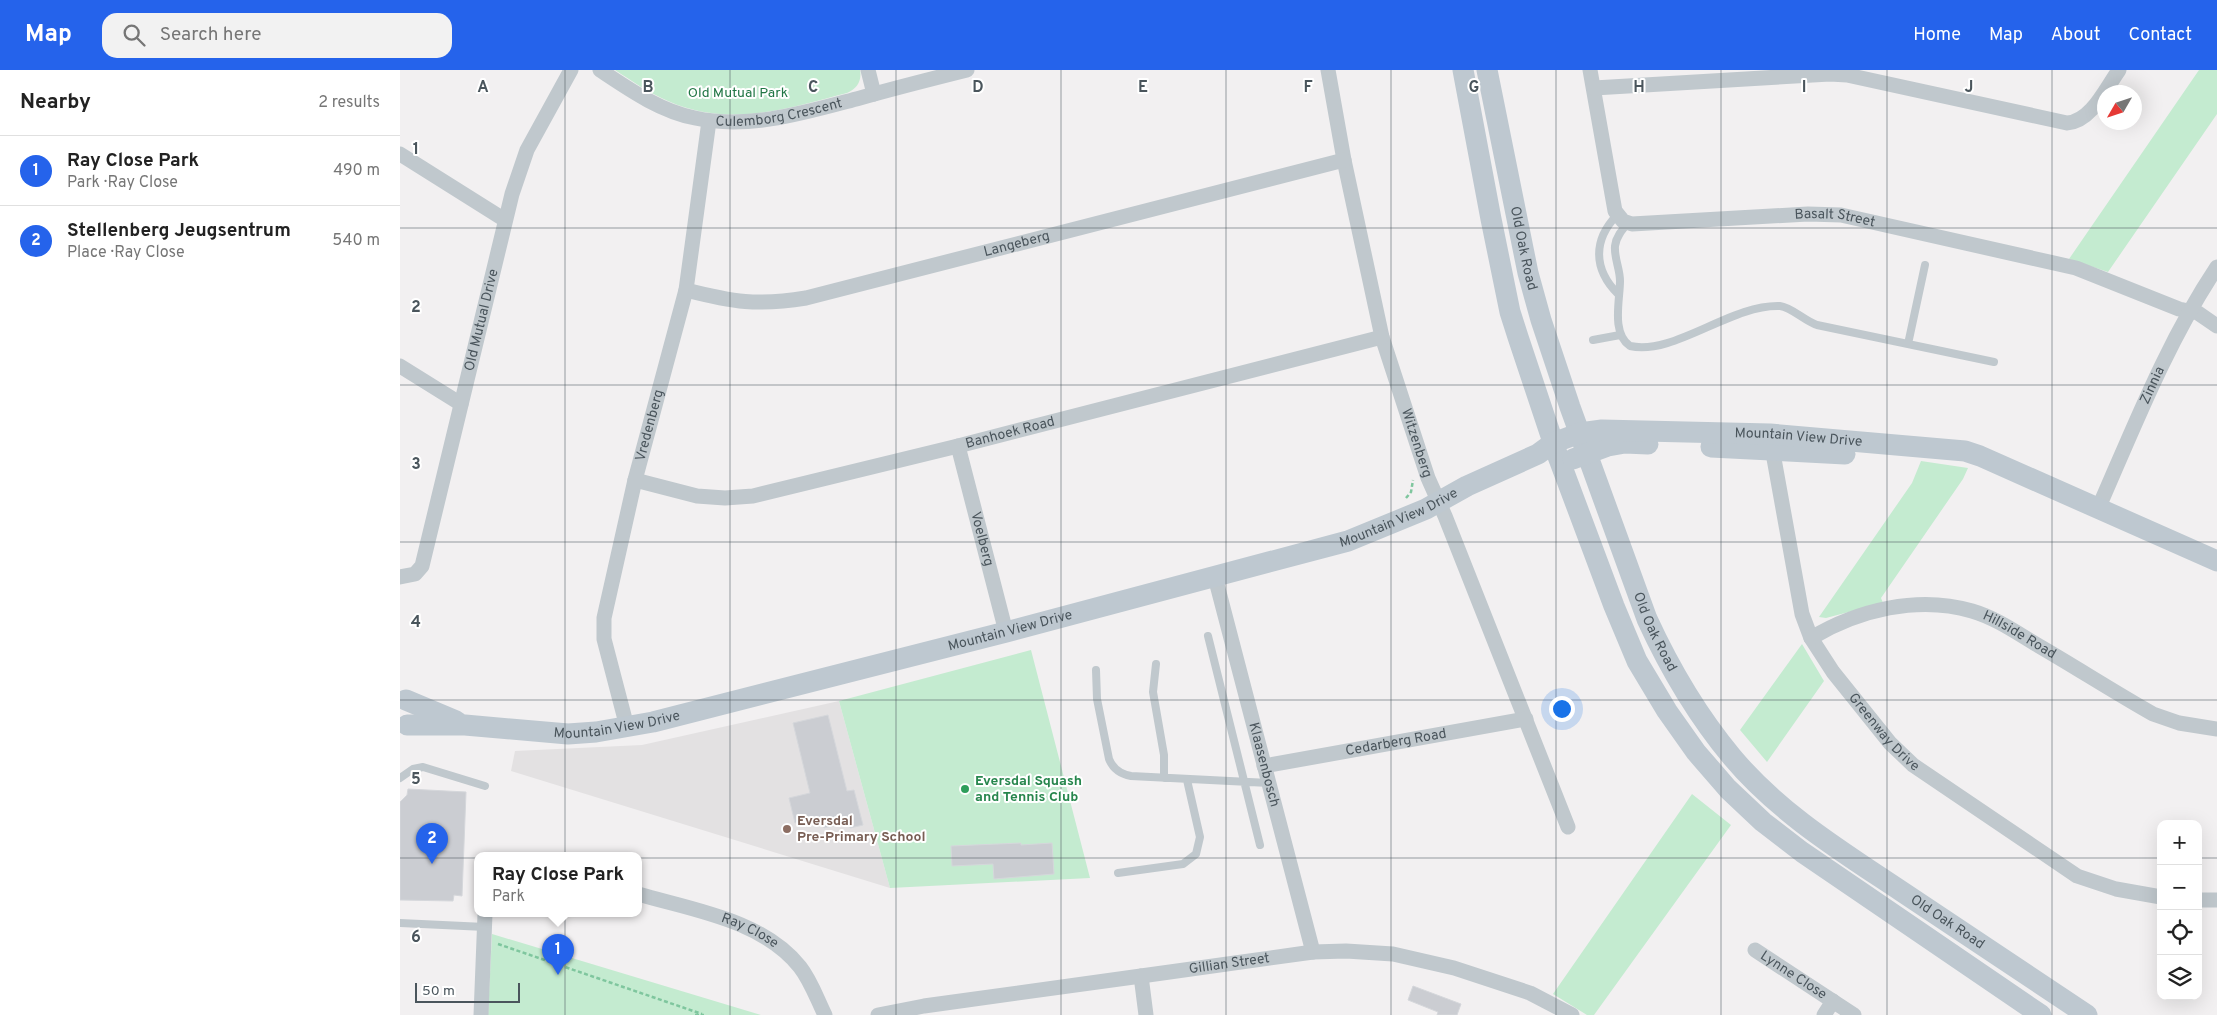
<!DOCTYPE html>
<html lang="en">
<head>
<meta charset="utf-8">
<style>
  :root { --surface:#fff; --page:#f2f2f2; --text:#222; --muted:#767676; --line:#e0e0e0; --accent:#2563eb }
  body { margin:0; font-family:Overpass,sans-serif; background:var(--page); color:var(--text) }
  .controls { position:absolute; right:15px; bottom:15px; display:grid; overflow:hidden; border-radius:10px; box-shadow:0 5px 20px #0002 }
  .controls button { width:45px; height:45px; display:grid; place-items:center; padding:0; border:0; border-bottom:1px solid var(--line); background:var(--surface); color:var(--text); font:25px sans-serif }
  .compass { position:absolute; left:1697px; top:15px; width:45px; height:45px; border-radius:50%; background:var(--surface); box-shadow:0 5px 20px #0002; rotate:231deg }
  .scale { position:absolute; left:15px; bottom:12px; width:105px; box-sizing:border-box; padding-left:5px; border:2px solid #4a555c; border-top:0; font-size:14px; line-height:18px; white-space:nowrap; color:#4a555c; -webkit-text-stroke:4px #fff; paint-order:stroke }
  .you { position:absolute; left:1161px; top:638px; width:18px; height:18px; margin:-12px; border:4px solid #fff; border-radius:50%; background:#1a73e8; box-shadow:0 0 0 8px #1a73e833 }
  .badge { display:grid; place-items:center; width:32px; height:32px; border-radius:50%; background:var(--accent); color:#fff; font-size:16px; font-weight:700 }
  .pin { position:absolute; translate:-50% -41px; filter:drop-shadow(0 1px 2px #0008) }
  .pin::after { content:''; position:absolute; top:26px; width:18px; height:15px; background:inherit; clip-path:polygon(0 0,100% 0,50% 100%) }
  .popup { position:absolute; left:74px; top:782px; width:168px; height:65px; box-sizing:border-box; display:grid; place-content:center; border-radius:10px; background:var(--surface); filter:drop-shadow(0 1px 4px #0005); font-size:16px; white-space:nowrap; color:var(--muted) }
  .popup b { font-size:19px; color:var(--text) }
  .popup::after { content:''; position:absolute; left:50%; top:100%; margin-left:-10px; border:10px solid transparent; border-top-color:var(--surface) }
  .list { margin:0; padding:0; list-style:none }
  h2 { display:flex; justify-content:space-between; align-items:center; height:65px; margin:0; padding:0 20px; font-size:21px }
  h2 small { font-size:16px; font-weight:400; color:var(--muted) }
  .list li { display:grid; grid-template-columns:32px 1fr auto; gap:15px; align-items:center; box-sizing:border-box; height:70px; padding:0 20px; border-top:1px solid var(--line) }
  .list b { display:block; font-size:19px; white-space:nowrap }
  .list p { margin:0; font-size:16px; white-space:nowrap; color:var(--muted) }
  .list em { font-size:16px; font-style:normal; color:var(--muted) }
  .icon { flex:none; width:28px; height:28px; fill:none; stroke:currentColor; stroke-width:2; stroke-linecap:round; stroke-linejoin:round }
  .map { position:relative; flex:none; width:1817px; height:945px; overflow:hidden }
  header { display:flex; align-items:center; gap:30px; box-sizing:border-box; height:70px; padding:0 25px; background:var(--accent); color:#fff }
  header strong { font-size:24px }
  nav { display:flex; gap:28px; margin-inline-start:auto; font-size:18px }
  .search { width:350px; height:45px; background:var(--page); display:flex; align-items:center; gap:12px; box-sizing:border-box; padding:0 18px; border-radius:15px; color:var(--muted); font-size:19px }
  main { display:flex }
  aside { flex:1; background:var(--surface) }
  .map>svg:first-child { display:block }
  .education { fill:#e3e1e2 }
  .green { fill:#c4ebd0 }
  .building { fill:#cbcdd2; stroke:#d5d7db }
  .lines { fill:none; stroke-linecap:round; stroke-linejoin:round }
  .path { stroke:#7fc69e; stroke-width:2.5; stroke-dasharray:4 2.5; stroke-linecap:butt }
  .lane { stroke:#c0c8cd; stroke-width:8 }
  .street { stroke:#c0c8cd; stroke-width:15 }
  .secondary { stroke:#bec8d0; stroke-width:21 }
  .grid { fill:none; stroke:#4a555c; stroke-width:1; stroke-opacity:0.55 }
  .leisure-dot { fill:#2e9e5b; stroke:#fff; stroke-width:2 }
  .education-dot { fill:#8d6e63; stroke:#fff; stroke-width:2 }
  .labels { text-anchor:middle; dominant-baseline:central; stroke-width:4; stroke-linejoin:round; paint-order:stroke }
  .park-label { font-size:14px; fill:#217645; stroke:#fff }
  .street-label { font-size:14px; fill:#4a555c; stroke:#fff }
  .leisure-label { font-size:14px; font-weight:bold; fill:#27864d; stroke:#fff; text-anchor:start }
  .education-label { font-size:14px; font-weight:bold; fill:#785e54; stroke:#fff; text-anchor:start }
  .grid-label { font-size:16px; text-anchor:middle; font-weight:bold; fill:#4a555c; stroke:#fff; stroke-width:4; stroke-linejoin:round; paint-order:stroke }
</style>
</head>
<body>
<header>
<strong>Map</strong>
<div class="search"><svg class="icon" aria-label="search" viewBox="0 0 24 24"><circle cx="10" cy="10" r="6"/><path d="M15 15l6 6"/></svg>Search here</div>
<nav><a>Home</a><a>Map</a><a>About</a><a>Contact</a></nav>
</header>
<main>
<aside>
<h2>Nearby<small>2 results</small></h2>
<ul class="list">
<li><span class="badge">1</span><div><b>Ray Close Park</b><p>Park · Ray Close</p></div><em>490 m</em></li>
<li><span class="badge">2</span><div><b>Stellenberg Jeugsentrum</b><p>Place · Ray Close</p></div><em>540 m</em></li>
</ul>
</aside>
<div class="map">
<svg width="1817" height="945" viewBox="0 0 1817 945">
  <rect width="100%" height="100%" fill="#f2f0f1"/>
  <path class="education" d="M439,631L490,818L111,701L115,681L242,675Z"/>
  <path class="green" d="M215,0H460C462,11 457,19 447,23C386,39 329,58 268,31C249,23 232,11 215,0Z
    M1799,0H1817V44L1708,202L1669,189Z
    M1521,391L1568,398L1563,409L1481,528L1483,533L1426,548L1419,547L1512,413Z
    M1402,574L1424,611L1367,692L1340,660Z
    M631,580L690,808L490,818L439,631Z
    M1292,724L1331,755L1194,945H1187L1153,924Z
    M92,864L361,945H88Z"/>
  <path class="building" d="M428,645L447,721L454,720L463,755L450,758L449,752L424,758L422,751L412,753L411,749L395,753L389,728L410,723L393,653Z
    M8,719L66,722L62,826L54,825L53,831L0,830V732L7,725Z
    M621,773V775L652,773L654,804L594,809L593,794L552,796L551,776Z
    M1013,916L1061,934L1057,945H1037L1038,942L1008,930Z"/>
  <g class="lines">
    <path class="path" d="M1006,428L1011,422L1013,410
      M98,874L302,944
      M295,945H304"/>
    <path class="lane" d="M1217,145C1193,170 1193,199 1218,224
      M1228,153C1222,160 1216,167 1215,176C1214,188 1220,199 1220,211C1220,230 1211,263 1230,276C1274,286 1331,234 1380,236C1391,237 1405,251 1417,255L1594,292
      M1193,270L1220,265
      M1508,274L1525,195
      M808,566L860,775
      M756,594L753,622L764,685V708
      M696,600L697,629L709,689C713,699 720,704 731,706L869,713
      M0,708L13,699L23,697L85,716
      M718,803L783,794L796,784L800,767L787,710
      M0,853L85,857"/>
    <g class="street">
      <path id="s1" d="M200,0C230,20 260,41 295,48C350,60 407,42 460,28C495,18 531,9 567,0"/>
      <path d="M468,0L474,24"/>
      <path id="s2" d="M928,0L944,90L982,267L1028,408L1045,446L1168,757"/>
      <path id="s3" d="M1190,0L1215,141L1223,151L1232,154L1408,144L1441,145L1676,198L1779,239L1798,243L1817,256"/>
      <path d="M1194,18L1430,4L1447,5L1667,53C1691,52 1706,18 1719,0"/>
      <path d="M0,84L105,150"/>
      <path id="s4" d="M286,220C333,232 357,236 406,228L944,90"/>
      <path d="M0,296L61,334"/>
      <path id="s5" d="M1371,372L1402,544L1411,568L1433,602L1490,673L1513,695L1677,806L1716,819L1761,827"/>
      <path id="s6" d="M558,376L606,562"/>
      <path id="s7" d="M235,410L297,426L325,428L353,426L558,376L982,267"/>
      <path id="s8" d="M1698,439C1734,357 1767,272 1817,197"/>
      <path id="s9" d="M0,507L15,504L22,496L112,124L127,80L171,0"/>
      <path id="s10" d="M815,507L913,882"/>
      <path id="s11" d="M1411,568C1458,540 1518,525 1572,541C1596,548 1617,563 1639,576C1677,598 1714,622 1753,644L1779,653L1817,659"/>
      <path id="s12" d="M227,657L204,569V548L235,410L286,220L309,51"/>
      <path id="s13" d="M864,696L1126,649"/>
      <path id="s14" d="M238,824C293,840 363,850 400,897C411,911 417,929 425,945"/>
      <path d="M1798,830H1817"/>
      <path id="s15" d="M1355,880L1454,945"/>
      <path d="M741,906L746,945"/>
      <path d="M81,945L85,844"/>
      <path id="s16" d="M478,945L524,936L741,906L913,882L946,881L993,884L1054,898L1130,923L1172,945"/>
      <path d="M1424,945L1433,931"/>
    </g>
    <g class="secondary">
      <path d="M1063,0L1091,149L1110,242L1118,267L1156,381L1214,536L1237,591L1267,641L1296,682L1328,719L1363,752L1402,782L1641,945"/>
      <path id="s17" d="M1087,0L1128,203L1141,250L1170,337L1247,549C1270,599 1297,645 1332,687C1379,743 1441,781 1501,821C1563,862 1625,904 1687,945"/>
      <path d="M1311,377L1445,384"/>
      <path d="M1173,389L1208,376L1225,373L1248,374"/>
      <path d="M6,630L56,651"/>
      <path id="s18" d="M7,655H65L168,664L196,662L253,652L606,562L948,471L1026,439L1067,416L1138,384L1153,373L1180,363L1202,360L1370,364L1565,381L1580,386L1817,491"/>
    </g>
  </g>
  <path class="grid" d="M165,0V945M330,0V945M496,0V945M661,0V945M826,0V945M991,0V945M1156,0V945M1321,0V945M1487,0V945M1652,0V945M0,158H1817M0,315H1817M0,472H1817M0,630H1817M0,788H1761M1798,788H1817"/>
  <circle class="leisure-dot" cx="565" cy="719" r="5"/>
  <circle class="education-dot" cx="387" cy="759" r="5"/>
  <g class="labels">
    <g class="park-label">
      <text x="338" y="23">Old Mutual Park</text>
    </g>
    <g class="street-label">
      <text stroke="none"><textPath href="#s1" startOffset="192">Culemborg Crescent</textPath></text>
      <text stroke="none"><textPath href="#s3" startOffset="369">Basalt Street</textPath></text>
      <text stroke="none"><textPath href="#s4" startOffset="339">Langeberg</textPath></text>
      <text stroke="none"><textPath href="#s17" startOffset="182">Old Oak Road</textPath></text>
      <text stroke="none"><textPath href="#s9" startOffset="279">Old Mutual Drive</textPath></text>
      <text stroke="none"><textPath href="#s8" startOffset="135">Zinnia</textPath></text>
      <text stroke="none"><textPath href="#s12" startOffset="310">Vredenberg</textPath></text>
      <text stroke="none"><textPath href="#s7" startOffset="385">Banhoek Road</textPath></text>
      <text stroke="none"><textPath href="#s18" startOffset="1441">Mountain View Drive</textPath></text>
      <text stroke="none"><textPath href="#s2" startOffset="384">Witzenberg</textPath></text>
      <text stroke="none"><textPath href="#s18" startOffset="1021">Mountain View Drive</textPath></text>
      <text stroke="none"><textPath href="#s6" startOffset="96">Voelberg</textPath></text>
      <text stroke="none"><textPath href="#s18" startOffset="616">Mountain View Drive</textPath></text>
      <text stroke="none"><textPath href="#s17" startOffset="588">Old Oak Road</textPath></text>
      <text stroke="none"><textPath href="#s11" startOffset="221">Hillside Road</textPath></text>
      <text stroke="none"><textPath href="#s18" startOffset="211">Mountain View Drive</textPath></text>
      <text stroke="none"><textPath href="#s5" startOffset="320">Greenway Drive</textPath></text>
      <text stroke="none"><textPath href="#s13" startOffset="134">Cedarberg Road</textPath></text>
      <text stroke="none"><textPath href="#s10" startOffset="194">Klaasenbosch</textPath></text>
      <text stroke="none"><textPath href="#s17" startOffset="1008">Old Oak Road</textPath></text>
      <text stroke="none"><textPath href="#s14" startOffset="118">Ray Close</textPath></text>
      <text stroke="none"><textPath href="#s16" startOffset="355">Gillian Street</textPath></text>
      <text stroke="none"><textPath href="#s15" startOffset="46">Lynne Close</textPath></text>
    </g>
    <g class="leisure-label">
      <text x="575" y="711">Eversdal Squash<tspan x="575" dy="16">and Tennis Club</tspan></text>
    </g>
    <g class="education-label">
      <text x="397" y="751">Eversdal<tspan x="397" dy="16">Pre-Primary School</tspan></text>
    </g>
  </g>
  <g class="grid-label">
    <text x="83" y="22">A</text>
    <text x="248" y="22">B</text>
    <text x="413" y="22">C</text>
    <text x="578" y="22">D</text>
    <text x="743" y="22">E</text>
    <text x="908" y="22">F</text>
    <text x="1074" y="22">G</text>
    <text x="1239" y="22">H</text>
    <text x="1404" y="22">I</text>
    <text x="1569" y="22">J</text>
    <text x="16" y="84">1</text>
    <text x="16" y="242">2</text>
    <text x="16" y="399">3</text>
    <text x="16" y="557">4</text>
    <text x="16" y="714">5</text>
    <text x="16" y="872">6</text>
  </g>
</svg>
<div class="controls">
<button>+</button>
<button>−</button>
<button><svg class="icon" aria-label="locate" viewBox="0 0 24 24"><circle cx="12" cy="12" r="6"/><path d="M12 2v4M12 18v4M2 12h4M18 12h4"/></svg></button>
<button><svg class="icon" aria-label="layers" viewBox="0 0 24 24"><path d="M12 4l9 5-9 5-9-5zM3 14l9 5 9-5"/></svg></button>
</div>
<svg class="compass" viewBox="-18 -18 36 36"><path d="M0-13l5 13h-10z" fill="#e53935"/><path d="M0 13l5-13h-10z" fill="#767676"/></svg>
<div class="scale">50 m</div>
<div class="you"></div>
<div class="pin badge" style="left:158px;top:905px">1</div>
<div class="popup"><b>Ray Close Park</b>Park</div>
<div class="pin badge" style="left:32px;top:794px">2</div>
</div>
</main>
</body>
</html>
